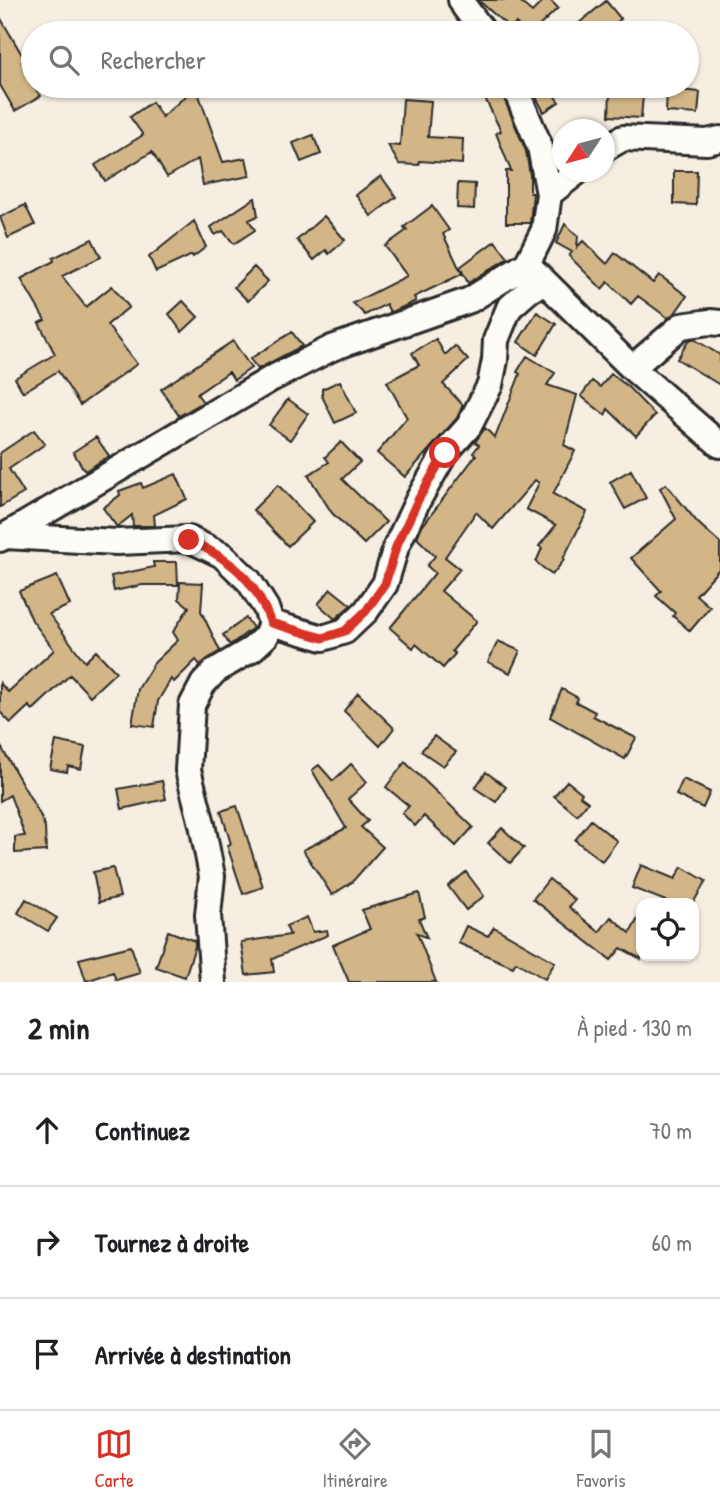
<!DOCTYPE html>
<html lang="fr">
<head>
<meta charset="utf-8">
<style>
  :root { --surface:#fff; --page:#f2f2f2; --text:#202124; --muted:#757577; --line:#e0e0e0; --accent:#d93025 }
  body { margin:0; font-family:"Patrick Hand",sans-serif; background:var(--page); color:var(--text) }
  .controls { position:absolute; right:21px; bottom:21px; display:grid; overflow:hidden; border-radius:14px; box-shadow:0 2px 5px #0004 }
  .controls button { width:63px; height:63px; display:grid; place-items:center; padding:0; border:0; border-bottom:2px solid var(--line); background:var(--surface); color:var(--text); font:35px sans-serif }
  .compass { position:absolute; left:552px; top:119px; width:63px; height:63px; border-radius:50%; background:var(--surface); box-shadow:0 2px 5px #0004; rotate:234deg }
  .stop { position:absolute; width:21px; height:21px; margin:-16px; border:5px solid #d93025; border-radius:50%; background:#fff }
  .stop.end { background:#d93025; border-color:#fff; box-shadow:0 2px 7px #0008 }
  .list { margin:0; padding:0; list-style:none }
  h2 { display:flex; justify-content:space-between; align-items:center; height:91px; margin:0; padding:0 28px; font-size:30px }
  h2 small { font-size:23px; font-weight:400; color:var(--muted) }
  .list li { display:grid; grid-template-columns:46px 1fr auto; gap:21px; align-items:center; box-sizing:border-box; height:112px; padding:0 28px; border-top:2px solid var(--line) }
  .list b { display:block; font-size:26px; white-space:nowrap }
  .list em { font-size:23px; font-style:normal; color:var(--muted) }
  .icon { flex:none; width:38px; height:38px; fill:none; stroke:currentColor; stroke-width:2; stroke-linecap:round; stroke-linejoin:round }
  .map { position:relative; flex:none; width:720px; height:982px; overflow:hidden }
  .search { position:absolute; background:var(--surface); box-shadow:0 2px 5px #0004; left:21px; right:21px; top:21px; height:77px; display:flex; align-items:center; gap:18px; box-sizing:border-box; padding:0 24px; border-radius:38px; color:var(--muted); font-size:26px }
  .sheet { height:427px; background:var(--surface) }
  nav { display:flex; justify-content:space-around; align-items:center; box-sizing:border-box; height:98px; border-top:2px solid var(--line); background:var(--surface); font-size:19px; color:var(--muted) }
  nav a { display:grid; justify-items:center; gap:4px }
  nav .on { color:var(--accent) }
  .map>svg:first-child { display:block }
  .building { fill:#d3b687; stroke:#2b2b2b; stroke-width:2 }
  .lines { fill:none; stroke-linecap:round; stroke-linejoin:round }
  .minor-casing { stroke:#2b2b2b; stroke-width:30 }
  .minor { stroke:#fdfcf7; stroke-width:24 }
  .route { stroke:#d93025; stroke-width:9 }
</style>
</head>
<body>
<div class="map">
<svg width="720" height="982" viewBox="0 0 720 982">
  <rect width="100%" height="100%" fill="#f5eee1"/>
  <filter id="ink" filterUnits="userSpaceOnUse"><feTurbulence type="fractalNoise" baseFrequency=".0143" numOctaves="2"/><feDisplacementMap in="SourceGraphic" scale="14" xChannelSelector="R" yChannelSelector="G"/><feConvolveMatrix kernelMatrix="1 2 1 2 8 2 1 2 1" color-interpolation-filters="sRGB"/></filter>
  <g filter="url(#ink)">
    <path class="building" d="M478,0H518L532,12L544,0H550L558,8L532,33H525L516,23L511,29Z
      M606,1L621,19L604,33H567Z
      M0,17L25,60L22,62L33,86L41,96L15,111L0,85Z
      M479,86H499L526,151L530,175V193H533L530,223H506V171H511L496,133L501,131Z
      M530,86H547L559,102L544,112Z
      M196,87L223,162L246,158L250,176L203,185L198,159L167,177L152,152L105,181L95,165L143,135L130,117L152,102L162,117Z
      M667,89L700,92L698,114L666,112Z
      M610,93L643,96L641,118L609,116Z
      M403,99L431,101L428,137L463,139L462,164L420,161L419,165L399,164L388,145L400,146Z
      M313,135L321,154L301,162L293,143Z
      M674,171H697L696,205L674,204Z
      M381,176L396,197L371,216L356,195Z
      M458,183L475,184L474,209L457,208Z
      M255,198L258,216L249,220L255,230L234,244L223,231L215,235L211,227Z
      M25,205L35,225L8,238L0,217Z
      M432,206L449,230L443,234L462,274L414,297L416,301L394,311L390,312L386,304L365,315L353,303L407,276L385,246L407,230L404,227Z
      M324,216L345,240L329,254L326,250L314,260L297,240Z
      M194,221L206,247L193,257L192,255L156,272L149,257Z
      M565,224L578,236L577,247L583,241L607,264L615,253L653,283L659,275L687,296L675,313L668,318L638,296L631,304L608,282L602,289L569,256L572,252L556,243Z
      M92,239L101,257L62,276L86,307L112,286L129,307L107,325L137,364L80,405L58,371L23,392L15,378L55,354L39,323L45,320L21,279L54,261L53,258Z
      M495,241L508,258L468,283L460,267Z
      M254,267L268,281L248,301L234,287Z
      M183,301L198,317L182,332L169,314Z
      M537,312L556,324L537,355L518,342Z
      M292,332L302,346L258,369L250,359Z
      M436,339L445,355L455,346L468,360L443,384L463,405L457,418L405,477L377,453L407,418L387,382L419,365L412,353Z
      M694,339L720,355V385L677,359L689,340Z
      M233,341L251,368L234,380L229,372L197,394L203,402L179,416L161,389Z
      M527,356L555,373L547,385L577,395L564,445L575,451L553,494L587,512L563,559L564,560L552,575L536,562L542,548L539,546L556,525L526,509L539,483L535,480L493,529L476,512L445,557L460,569L441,591L477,621L452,651L455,654L443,668L416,644L413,648L390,628L435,573L427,566L435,556L417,538L421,528L476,455L473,453L479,445L475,442L485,428L495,438L520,374L517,372Z
      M611,374L626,385L655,415L636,436L608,409L605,415L581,396L592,381L600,387Z
      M340,381L356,413L335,423L322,396V389Z
      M288,399L308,414L290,440L269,425Z
      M34,430L45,444L9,469L24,493L0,507V453Z
      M96,437L109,456L85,471L73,452Z
      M341,442L360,462L342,479L386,522L364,544L332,513L308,475L329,462L325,457Z
      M631,470L646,498L625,509L610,482Z
      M176,474L187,499L154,515L155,526H133L132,515L117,527L103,508L120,495L119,491L141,483L143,488Z
      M666,484L697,522L720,543V568L696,595L710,607L690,631L673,616L675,613L656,596L661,591L631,558L676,519L660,488Z
      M278,485L313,522L288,546L253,510Z
      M153,562H177L178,585H142L114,591L111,576L154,567Z
      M57,576L70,605L49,614L85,662L96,651L116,672L90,696L70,675L33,710L29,706L11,723L0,712V683L8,692L54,650L32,620L19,591Z
      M180,582L203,583L201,611L220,651L200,665L196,660L174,682L171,679L158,701L154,727L132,724L138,689L154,663L178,640L173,632L189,607L179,599Z
      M331,589L351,605L335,619L318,604Z
      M246,618L253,628L230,645L223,635Z
      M498,641L520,651L510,673L488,662Z
      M562,689L578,698L576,702L595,712L593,716L636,738L625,759L550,717Z
      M358,693L394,728L380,746L344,711Z
      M434,736L456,752L443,766L421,751Z
      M56,741L85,747L81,769L68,766L67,772L50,769Z
      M0,745L40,815L45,827L46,851L15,853V837L25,836L10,795L0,801Z
      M405,762L473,827L456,846L424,816L415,826L402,813L409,806L386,787Z
      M351,764L367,782L348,799L368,821L361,827L383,847L352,882L332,895L303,850L346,828L312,770L319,765L333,781Z
      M486,772L506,787L496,802L475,788Z
      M683,779L710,792L703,808L676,795Z
      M162,781L166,799L122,809L118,789Z
      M567,781L582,793L580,796L588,802L577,815L554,796Z
      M237,806L263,887L243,894L227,845L231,844L221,811Z
      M591,820L617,841L602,861L575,840Z
      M502,828L524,848L510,863L488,843Z
      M641,865L675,879L682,867L706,881L693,903H671L632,888Z
      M113,868L120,897L99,902L93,872Z
      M466,872L484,896L466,910L448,886Z
      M549,879L575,900L569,907L599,932L611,917L630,933L641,913V959L621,948L611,960L533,899Z
      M419,893L425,917L419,919L427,938L417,933L436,982H349L333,945L370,929L362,910Z
      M26,899L57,918L48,931L18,913Z
      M307,917L313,932L327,930L328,935L272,959L274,972L246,975L241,942L290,935L286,926Z
      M466,926L488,936L494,927L555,962L545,979L516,962L513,967L458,943Z
      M168,931L195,941V946L185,977L156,967Z
      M131,946L140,973L116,980L113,972L86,981L79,959Z"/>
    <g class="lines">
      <g class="minor-casing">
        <path id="minor" d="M461,0L464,6L484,33
          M604,149L623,138L707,142L720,139
          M549,194L577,172
          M532,269L632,368L720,445
          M632,368L681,326L710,322L720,323
          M5,536L117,542L189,539L222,555L249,581L266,608L271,623L266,636L252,649L215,671L203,684L192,705L188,770L202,824L212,876L208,915L213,982
          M0,539L269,380L332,348L470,300L527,264L544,230L549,194L540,147L514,86
          M271,623L323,638L345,631L366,611L385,584L396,547L418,500L445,453L469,426L490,385L495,360L496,340L509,308L527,292L543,281"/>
      </g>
      <use href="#minor" class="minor"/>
    </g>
  </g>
  <g class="lines" filter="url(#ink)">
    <path class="route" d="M189,540C232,560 254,578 271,623L323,638L345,631L366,611L385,584L396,547L418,500L445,453"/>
  </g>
</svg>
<div class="controls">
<button><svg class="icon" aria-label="locate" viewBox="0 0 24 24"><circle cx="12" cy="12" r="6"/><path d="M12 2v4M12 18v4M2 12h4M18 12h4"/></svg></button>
</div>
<svg class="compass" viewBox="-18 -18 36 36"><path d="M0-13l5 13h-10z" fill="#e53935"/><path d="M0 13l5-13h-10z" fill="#757577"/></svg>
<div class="stop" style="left:445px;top:453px"></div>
<div class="stop end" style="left:189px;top:540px"></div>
<div class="search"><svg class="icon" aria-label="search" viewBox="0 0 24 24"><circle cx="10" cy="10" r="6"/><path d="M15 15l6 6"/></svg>Rechercher</div>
</div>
<section class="sheet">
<h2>2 min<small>À pied · 130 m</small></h2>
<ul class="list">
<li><svg class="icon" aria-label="ahead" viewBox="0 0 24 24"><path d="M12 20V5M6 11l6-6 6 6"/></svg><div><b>Continuez</b></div><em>70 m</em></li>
<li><svg class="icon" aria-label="right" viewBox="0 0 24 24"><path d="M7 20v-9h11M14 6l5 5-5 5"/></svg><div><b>Tournez à droite</b></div><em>60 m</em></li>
<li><svg class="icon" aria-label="arrive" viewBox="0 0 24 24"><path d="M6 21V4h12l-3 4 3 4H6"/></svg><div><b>Arrivée à destination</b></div></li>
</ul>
</section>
<nav>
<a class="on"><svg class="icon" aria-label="map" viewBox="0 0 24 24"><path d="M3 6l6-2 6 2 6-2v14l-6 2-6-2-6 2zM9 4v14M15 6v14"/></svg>Carte</a>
<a><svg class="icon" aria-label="directions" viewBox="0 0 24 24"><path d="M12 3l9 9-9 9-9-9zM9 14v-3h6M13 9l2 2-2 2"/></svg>Itinéraire</a>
<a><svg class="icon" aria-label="saved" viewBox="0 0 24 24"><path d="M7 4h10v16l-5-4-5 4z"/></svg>Favoris</a>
</nav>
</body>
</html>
